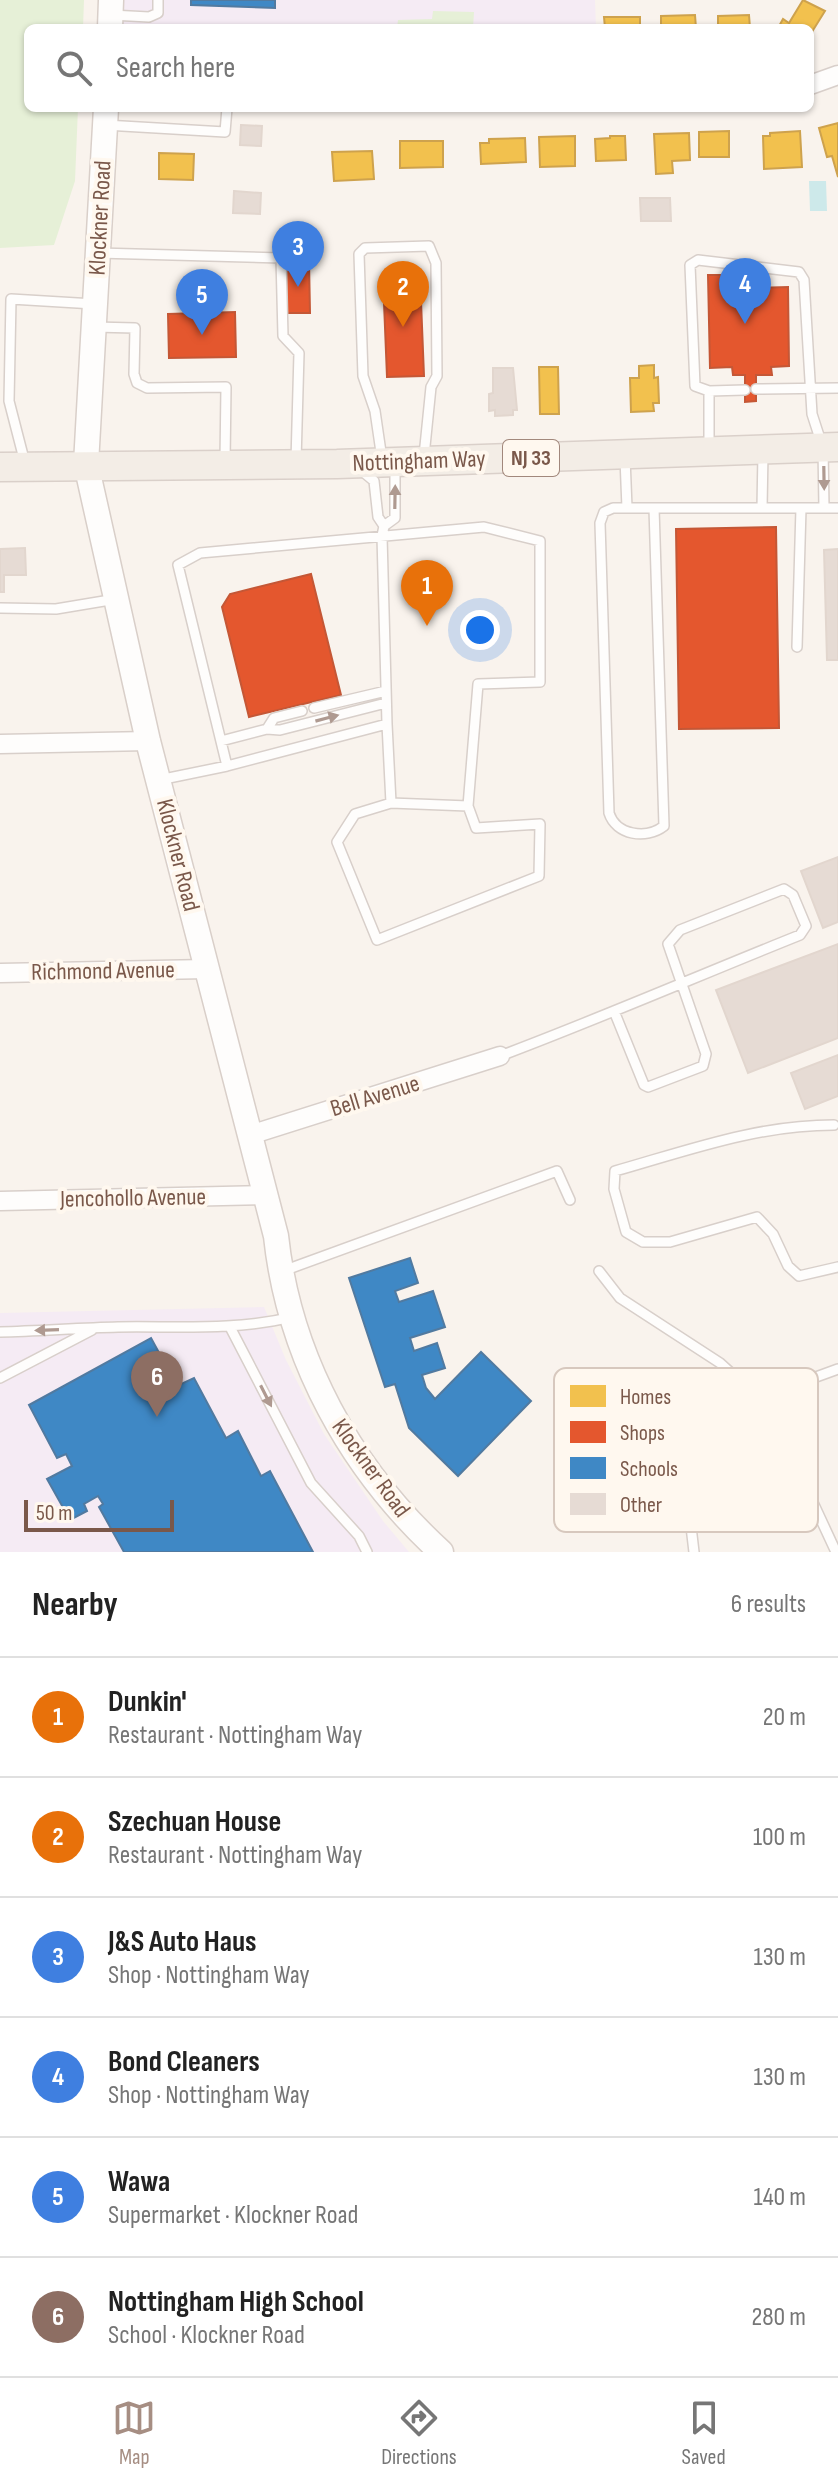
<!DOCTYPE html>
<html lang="en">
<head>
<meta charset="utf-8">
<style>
  :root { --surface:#fff; --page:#f2f2f2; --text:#222; --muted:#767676; --line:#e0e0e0; --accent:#a68e83 }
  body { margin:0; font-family:"Sofia Sans Condensed",sans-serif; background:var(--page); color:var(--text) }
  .scale { position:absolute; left:24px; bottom:20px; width:150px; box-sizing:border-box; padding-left:8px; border:4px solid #7a584a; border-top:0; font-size:22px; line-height:28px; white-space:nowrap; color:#7a584a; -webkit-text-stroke:6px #fff8ef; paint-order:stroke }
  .you { position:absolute; left:480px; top:630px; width:28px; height:28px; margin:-20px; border:6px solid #fff; border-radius:50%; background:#1a73e8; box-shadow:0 0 0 12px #1a73e833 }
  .badge { display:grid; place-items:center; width:52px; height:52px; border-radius:50%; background:var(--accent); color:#fff; font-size:26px; font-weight:700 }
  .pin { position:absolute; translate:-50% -66px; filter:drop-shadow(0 2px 4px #0008) }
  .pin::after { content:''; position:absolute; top:42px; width:28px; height:24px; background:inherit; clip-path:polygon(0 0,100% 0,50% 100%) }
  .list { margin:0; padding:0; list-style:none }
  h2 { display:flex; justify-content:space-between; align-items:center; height:104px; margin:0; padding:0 32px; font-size:34px }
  h2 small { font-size:26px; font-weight:400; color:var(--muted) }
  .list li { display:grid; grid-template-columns:52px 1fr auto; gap:24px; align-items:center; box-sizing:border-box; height:120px; padding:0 32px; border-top:2px solid var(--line) }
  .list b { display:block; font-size:30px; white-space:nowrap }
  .list p { margin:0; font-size:26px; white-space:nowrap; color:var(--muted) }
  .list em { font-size:26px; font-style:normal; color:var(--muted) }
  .icon { flex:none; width:44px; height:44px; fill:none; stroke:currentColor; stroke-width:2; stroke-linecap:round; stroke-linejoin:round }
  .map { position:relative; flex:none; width:838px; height:1552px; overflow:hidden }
  .search { position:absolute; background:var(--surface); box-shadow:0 2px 6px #0004; left:24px; right:24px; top:24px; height:88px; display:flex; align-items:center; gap:20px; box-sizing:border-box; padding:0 28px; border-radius:12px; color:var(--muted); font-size:30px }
  .sheet { height:824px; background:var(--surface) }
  nav { display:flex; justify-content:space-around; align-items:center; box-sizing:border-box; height:112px; border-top:2px solid var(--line); background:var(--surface); font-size:22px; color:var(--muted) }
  nav a { display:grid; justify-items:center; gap:4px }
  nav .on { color:var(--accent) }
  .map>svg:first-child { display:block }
  .education { fill:#f5ebf4 }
  .green { fill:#e6f0d7 }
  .water { fill:#cde9ea }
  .homes { fill:#f2c14e; stroke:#cea24d; stroke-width:2 }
  .shops { fill:#e4572e; stroke:#c45736; stroke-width:2 }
  .schools { fill:#3f88c5; stroke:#517aa0; stroke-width:2 }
  .building { fill:#e6dbd4; stroke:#e2d6ce; stroke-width:2 }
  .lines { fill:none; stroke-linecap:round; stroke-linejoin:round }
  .service-casing { stroke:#d8cfca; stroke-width:12 }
  .minor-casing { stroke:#d8cfca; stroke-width:21 }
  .secondary-casing { stroke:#d9cfc9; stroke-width:27 }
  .primary-casing { stroke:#dad0ca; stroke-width:31 }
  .service { stroke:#fefdfc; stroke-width:9 }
  .minor { stroke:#fefdfc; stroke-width:18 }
  .secondary { stroke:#fefdfc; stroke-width:24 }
  .primary { stroke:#f3ede6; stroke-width:28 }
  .oneway { fill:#af9a91 }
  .labels { text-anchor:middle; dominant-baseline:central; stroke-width:8; stroke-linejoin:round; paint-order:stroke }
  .shield { fill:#fff8ef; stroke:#a2887c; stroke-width:2 }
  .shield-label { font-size:22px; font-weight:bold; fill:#7a584a }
  .street-label { font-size:24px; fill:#7a584a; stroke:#fff8ef }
  .key { fill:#fff8ef; stroke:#d7c8be; stroke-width:2 }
  .key-label { font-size:22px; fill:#7a584a }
</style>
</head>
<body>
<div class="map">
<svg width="838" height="1552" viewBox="0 0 838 1552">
  <rect width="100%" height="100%" fill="#f9f3ed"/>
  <path class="education" d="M121,0H595L596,28H120Z
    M264,1307L286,1360L324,1434L383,1521L409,1552H0V1313Z"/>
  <path class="green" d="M0,0H84L83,28H28V108H78L75,181L54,245L0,248Z
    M433,11L474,12L473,28H397L398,20L432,19Z"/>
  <path class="water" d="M809,181H826L827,211H810Z"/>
  <path class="homes" d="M803,0L825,11L810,35V28H778L783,19L789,23Z
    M695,15L696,28H661V16Z
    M749,15L750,28H718V16Z
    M604,17H640V28H605Z
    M838,123V177L832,156L827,157L819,128Z
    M729,131V157H699V132Z
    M800,131L802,167L764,169L763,136H770V133Z
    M689,133L690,160L672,161L673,173L656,174L654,134Z
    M575,136V166L540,167L539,137Z
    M610,136H625L626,160L596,161L595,139L610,138Z
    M525,138L526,162L481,164L480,143H489V139Z
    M400,141H443V167L400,168Z
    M372,151L374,179L334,181L332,152Z
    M159,153L194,154L193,180L159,179Z
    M654,365V378L658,377L659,403H653L654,411L631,412L630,378H639V366Z
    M539,367H558L559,414H540Z"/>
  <path class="shops" d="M286,261H309L310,313H287Z
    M708,275H746L747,288L788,287L789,366L771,367L772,375H756V401L745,402V375H733L732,367L710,368Z
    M420,276L424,376L387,377L383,278Z
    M235,312L236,357L169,358L168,314Z
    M776,527L779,728L679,729L676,529Z
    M311,574L341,695L249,717L222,607L230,594Z"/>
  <path class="schools" d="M191,0H275V8L191,5Z
    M410,1258L418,1283L395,1291L399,1302L433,1291L445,1327L410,1338L414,1351L437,1343L445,1368L422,1375L426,1388L435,1399L481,1352L531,1401L458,1476L409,1428L395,1384L385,1387L349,1278Z
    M151,1338L177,1386L194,1378L226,1438L238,1431L261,1476L270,1471L313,1552H124L99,1507L103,1504L98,1496L84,1504L87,1511L70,1520L47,1479L72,1466L66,1454L57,1458L29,1405Z"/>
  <path class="building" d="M241,125L262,126L261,146L240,145Z
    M234,191L261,193L260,214L233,213Z
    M640,198H670L671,221H641Z
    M493,368H513L517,410H513V415L495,416V410L489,411V394L493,393Z
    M25,548L26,575H4V592H0V549Z
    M838,549V660H827L824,550Z
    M838,857V922L823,928L801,871Z
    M838,944V1038L748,1073L716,990Z
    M838,1055V1096L805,1109L791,1073Z"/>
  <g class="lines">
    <g class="service-casing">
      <path id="service" d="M111,15L149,17L158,13V0
        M105,125L225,132L227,108
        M98,253L281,258L283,336L299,353L296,461
        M94,327L135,328L134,374L137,383L147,388L226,387L225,461
        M756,389L838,388
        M709,391L695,386L690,265L698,260L799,272L804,280L812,414L823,448L824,508
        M709,448V391L745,390
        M625,458L627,508H613L604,512L600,523L609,813C616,835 646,840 664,826L654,508H627
        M382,459L375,411L363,376L359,254L365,248L429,246L436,263L437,376L431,387L424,456
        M25,463L9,401L11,299L94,304
        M362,471L374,481L378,517L384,526L382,536L387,724
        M654,508H838
        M762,508L763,453
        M384,526L395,518V467
        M0,608L56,609L116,599
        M797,647L801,508
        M314,708L386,691
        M267,729L274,718L302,711
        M221,741L267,729L280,730L386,703
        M227,766L178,565L200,553L484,527L540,541V682L478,684L468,806L391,803
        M159,780L227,766L387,724L391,803L355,814L337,842L377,940L539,876L540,824L476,828L468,806
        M500,1056C601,1018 700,975 800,935L806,926L793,895L784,889L680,930L668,944L706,1054L703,1066L648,1087L644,1085L614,1011
        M834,1125C757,1125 689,1150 615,1171L614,1189L626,1232L643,1242H670L757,1217L773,1234L788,1266L799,1276L838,1267
        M283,1271L557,1171L570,1200
        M599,1271L620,1298L720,1363L741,1382L803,1481L836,1552
        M230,1327L311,1483L359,1536L367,1552
        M0,1332C39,1331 79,1328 118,1327C177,1326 235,1331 292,1317
        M0,1378L92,1330
        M694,1552L686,1484L691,1458L702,1435L732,1404L753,1400L838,1369"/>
    </g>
    <g class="minor-casing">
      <path id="minor" d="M810,85L838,75
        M0,744L148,741
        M0,973L207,969
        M250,1135L500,1056
        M0,1201L265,1195"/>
    </g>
    <g class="secondary-casing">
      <path id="secondary" d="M110,28L111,0
        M106,108L86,464L148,741L276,1236C289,1358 351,1470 441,1552"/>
    </g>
    <g class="primary-casing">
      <path id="primary" d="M0,467L337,464L838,447"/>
    </g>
    <use href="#service" class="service"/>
    <use href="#minor" class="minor"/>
    <use href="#secondary" class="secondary"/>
    <use href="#primary" class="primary"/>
  </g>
  <defs><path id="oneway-solid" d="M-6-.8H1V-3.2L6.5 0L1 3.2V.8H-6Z" transform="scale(2)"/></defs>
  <g class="oneway">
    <use href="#oneway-solid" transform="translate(824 478) rotate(89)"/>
    <use href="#oneway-solid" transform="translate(395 497) rotate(-89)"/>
    <use href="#oneway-solid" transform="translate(327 718) rotate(-15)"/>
    <use href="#oneway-solid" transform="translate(47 1330) rotate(178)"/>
    <use href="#oneway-solid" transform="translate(266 1396) rotate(63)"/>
  </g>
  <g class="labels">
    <rect class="shield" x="503" y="440" width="56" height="36" rx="6"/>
    <g class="shield-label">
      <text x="531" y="458">NJ 33</text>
    </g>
    <g class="street-label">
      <text transform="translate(100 218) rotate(-87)">Klockner Road</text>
      <text transform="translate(419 461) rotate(-2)">Nottingham Way</text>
      <text transform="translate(178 855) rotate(76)">Klockner Road</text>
      <text transform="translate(103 971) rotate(-1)">Richmond Avenue</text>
      <text transform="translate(375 1096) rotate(-17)">Bell Avenue</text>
      <text transform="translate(133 1198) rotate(-1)">Jencohollo Avenue</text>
      <text transform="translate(371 1468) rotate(54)">Klockner Road</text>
    </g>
  </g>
  <rect x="554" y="1368" width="264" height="164" rx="12" class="key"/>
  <rect x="570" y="1385" width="36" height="22" fill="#f2c14e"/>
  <rect x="570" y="1421" width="36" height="22" fill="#e4572e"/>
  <rect x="570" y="1457" width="36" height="22" fill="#3f88c5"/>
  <rect x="570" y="1493" width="36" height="22" fill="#e6dbd4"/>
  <g class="key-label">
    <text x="620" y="1404">Homes</text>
    <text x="620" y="1440">Shops</text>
    <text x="620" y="1476">Schools</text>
    <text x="620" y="1512">Other</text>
  </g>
</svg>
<div class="scale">50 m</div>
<div class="you"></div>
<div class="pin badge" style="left:427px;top:626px;background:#e8710a">1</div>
<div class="pin badge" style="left:403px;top:327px;background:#e8710a">2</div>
<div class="pin badge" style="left:298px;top:287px;background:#3f7fe0">3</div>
<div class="pin badge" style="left:745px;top:324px;background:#3f7fe0">4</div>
<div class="pin badge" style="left:202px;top:335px;background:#3f7fe0">5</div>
<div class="pin badge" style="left:157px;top:1417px;background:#8d6e63">6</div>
<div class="search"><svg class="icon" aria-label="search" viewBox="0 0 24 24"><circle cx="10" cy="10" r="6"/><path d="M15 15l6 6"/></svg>Search here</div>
</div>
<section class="sheet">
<h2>Nearby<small>6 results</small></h2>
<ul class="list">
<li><span class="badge" style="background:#e8710a">1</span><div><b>Dunkin'</b><p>Restaurant · Nottingham Way</p></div><em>20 m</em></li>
<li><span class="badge" style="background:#e8710a">2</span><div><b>Szechuan House</b><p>Restaurant · Nottingham Way</p></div><em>100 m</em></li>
<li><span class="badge" style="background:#3f7fe0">3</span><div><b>J&amp;S Auto Haus</b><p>Shop · Nottingham Way</p></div><em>130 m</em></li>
<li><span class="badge" style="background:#3f7fe0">4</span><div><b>Bond Cleaners</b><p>Shop · Nottingham Way</p></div><em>130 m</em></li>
<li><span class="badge" style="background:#3f7fe0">5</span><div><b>Wawa</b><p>Supermarket · Klockner Road</p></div><em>140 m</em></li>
<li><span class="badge" style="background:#8d6e63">6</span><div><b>Nottingham High School</b><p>School · Klockner Road</p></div><em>280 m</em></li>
</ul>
</section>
<nav>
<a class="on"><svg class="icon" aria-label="map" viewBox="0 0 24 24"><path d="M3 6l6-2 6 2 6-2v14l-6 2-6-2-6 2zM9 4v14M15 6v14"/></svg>Map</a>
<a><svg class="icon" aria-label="directions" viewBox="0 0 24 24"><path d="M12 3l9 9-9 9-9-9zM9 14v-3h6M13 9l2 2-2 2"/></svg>Directions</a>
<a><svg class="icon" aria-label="saved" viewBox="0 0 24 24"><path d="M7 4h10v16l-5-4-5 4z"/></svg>Saved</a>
</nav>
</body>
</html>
